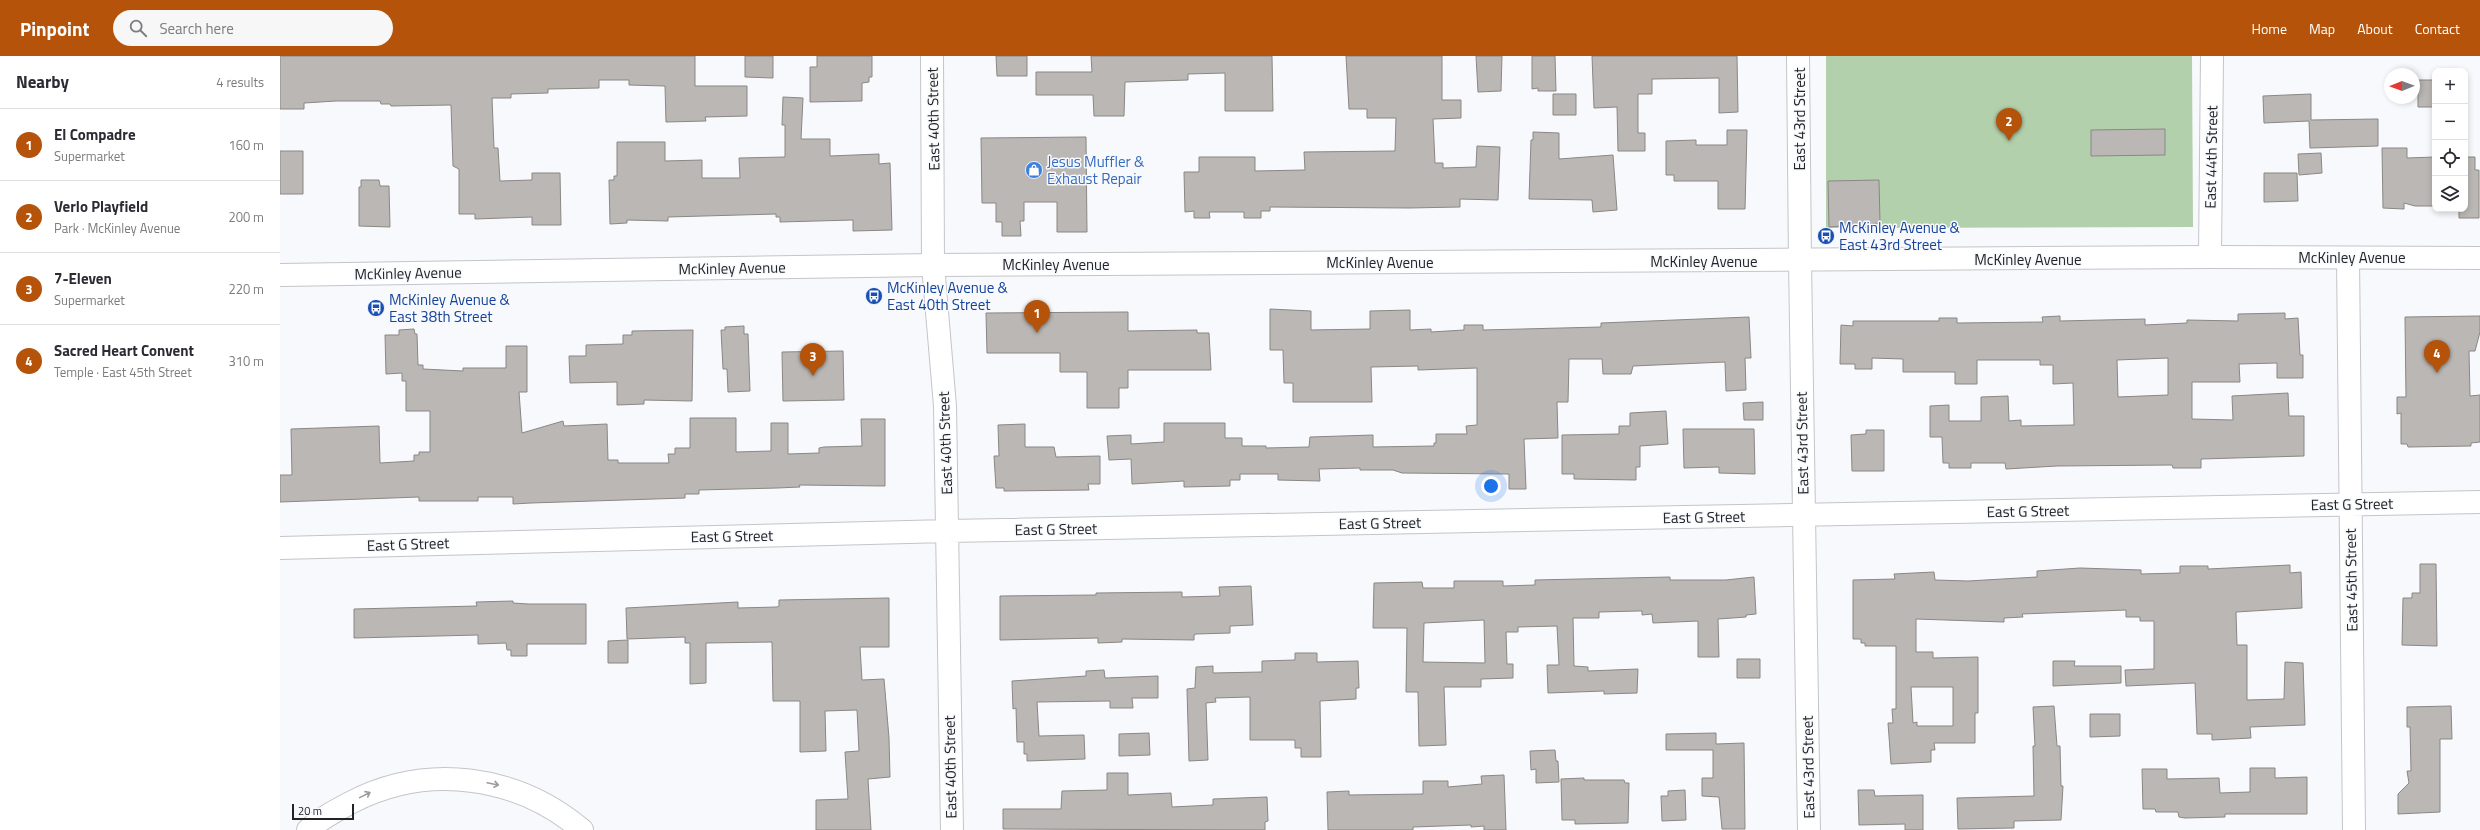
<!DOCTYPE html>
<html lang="en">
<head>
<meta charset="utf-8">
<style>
  :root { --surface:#fff; --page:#f7f7f7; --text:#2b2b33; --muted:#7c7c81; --line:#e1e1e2; --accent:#b45309 }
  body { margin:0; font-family:"Titillium Web",sans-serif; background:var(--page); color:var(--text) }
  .controls { position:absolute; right:12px; top:12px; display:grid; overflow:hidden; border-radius:8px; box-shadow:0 2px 6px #0003 }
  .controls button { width:36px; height:36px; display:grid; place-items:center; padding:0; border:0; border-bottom:1px solid var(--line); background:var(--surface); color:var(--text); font:20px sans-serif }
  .compass { position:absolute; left:2104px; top:12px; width:36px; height:36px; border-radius:50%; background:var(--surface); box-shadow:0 2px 6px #0003; rotate:269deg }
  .scale { position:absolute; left:12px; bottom:10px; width:62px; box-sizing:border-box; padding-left:4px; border:2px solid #232425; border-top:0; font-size:11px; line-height:14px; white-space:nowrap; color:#232425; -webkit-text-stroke:3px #f7f9fd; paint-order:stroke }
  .you { position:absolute; left:1211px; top:430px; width:14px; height:14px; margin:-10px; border:3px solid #fff; border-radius:50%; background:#1a73e8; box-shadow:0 0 0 6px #1a73e833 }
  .badge { display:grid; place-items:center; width:26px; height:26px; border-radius:50%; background:var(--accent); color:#fff; font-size:13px; font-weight:700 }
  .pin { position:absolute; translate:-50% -33px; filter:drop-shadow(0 1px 2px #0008) }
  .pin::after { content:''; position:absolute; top:21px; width:14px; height:12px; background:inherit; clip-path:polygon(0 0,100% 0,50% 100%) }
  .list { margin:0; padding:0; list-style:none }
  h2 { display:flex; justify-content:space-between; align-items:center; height:52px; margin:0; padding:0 16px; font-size:17px }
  h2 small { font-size:13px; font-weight:400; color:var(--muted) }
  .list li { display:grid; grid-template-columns:26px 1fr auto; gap:12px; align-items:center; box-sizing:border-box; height:72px; padding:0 16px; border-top:1px solid var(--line) }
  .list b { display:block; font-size:15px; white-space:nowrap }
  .list p { margin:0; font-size:13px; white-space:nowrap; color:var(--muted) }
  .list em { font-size:13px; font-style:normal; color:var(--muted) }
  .icon { flex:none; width:22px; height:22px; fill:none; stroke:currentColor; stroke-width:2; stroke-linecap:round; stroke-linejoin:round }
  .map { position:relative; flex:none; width:2200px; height:774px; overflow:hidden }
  header { display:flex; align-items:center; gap:24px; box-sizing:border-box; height:56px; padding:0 20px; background:var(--accent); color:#fff }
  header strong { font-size:19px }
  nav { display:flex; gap:22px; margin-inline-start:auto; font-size:14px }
  .search { width:280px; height:36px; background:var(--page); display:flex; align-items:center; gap:10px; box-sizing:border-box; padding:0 14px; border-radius:22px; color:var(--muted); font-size:15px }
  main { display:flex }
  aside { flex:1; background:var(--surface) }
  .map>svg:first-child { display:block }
  .green { fill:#b3d0ac }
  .building { fill:#bbb7b4; stroke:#8a8784; fill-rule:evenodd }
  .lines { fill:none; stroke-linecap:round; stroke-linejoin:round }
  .minor-casing { stroke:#c3c5c9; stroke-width:24 }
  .tertiary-casing { stroke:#c3c5c9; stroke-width:24 }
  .secondary-casing { stroke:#c3c5c9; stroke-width:24 }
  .motorway-casing { stroke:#c3c5c9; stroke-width:24 }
  .minor { stroke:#fff; stroke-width:22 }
  .tertiary { stroke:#fff; stroke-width:22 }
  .secondary { stroke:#fff; stroke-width:22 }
  .motorway { stroke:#fff; stroke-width:22 }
  .oneway { stroke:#9c9c9d }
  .labels { text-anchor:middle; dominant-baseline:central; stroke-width:3; stroke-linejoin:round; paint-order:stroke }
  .street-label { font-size:15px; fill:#232425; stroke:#f7f9fd }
  .shop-label { font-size:15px; fill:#366cbe; stroke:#f7f9fd; text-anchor:start }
  .transit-label { font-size:15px; fill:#164399; stroke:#f7f9fd; text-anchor:start }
</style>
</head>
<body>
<header>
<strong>Pinpoint</strong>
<div class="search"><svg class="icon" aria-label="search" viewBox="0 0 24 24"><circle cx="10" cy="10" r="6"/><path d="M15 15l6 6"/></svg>Search here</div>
<nav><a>Home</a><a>Map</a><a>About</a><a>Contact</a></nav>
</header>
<main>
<aside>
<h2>Nearby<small>4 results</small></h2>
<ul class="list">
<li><span class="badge">1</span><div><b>El Compadre</b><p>Supermarket</p></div><em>160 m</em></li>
<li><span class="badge">2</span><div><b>Verlo Playfield</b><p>Park · McKinley Avenue</p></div><em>200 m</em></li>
<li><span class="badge">3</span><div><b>7-Eleven</b><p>Supermarket</p></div><em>220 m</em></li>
<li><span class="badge">4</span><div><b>Sacred Heart Convent</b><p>Temple · East 45th Street</p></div><em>310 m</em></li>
</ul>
</aside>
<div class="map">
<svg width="2200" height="774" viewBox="0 0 2200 774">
  <rect width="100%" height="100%" fill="#f7f9fd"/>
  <path class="green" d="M1546,0H1912L1913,171L1546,172Z"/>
  <path class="building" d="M0,0H415V30H467V60L425,61L426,65L386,66L385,30L349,29V24H319V32L268,33V37L231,38V42H212L214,92H218L220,125L252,124V117H280L281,169H252V161L195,163V158H179V113L173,110L171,49L111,50L110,48H101L100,45H56L24,47V53H0Z
    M465,0H493V22L465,21Z
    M537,0H592V21H589V26L582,27V45L530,46V11H537Z
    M716,0H747V20H717Z
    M811,0H992L993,55H945V17L908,18V24L845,26L844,60H814L813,39H756V16H812Z
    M1066,0H1162V44H1181V62L1153,63L1155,107H1163V112L1196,111L1197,90L1220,91L1218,144L1180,143V151L1129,152L990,151V155H981V162H964V156H929L930,162H914V155L905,156L904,116H919V101H975V115L1025,114L1024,96L1115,95L1116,62H1087V53H1069Z
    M1196,0H1222L1221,35L1198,36Z
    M1252,0H1275L1276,35H1258V32L1252,33Z
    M1312,0H1457L1458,56L1439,57V22L1372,23V38H1358V77H1365V95H1338L1337,51L1314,52Z
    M2138,24H2155V51H2138Z
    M1273,38H1296V59H1273Z
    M2031,38V64L2098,63V90L2030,92L2029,65L1984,67L1983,40Z
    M503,41L523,42L521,83H550V100L599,98V108L610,107L612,174L573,175V164L500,166V161H496V158L388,161V165L347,164V167L330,168L329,124H334V120H337V86H385V105L422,104V122H460L459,102L505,101V69H502Z
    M1885,73V99L1811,100V74Z
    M1447,74H1467L1465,153H1438V125H1394V119H1386V85L1416,84V89H1447Z
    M1253,76L1279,77V103L1333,99L1337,154L1313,156L1312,144L1249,143L1251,84H1253Z
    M806,81L807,176H777V146H744V165H740L741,180H722V166H716V147H702L701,82Z
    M2102,92H2127V102L2155,101V150H2135L2124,147V153L2103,152Z
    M0,95H23V138H0Z
    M2041,97L2042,117L2019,119L2018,98Z
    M2185,101H2195V114H2199V162H2179V153H2185Z
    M1984,117H2017L2018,145L1984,146Z
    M81,124H99L100,130H109L110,171L79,170V131H81Z
    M1599,124L1600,167L1549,171L1548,125Z
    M990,253L1031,255V274L1090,273V255L1130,254V274L1151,273V276L1184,274V269H1203V274L1321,271V267L1469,261L1471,302H1465L1466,334L1446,335L1445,306L1353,310L1351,318H1323L1322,303H1289L1288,346H1277L1278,382L1244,383L1246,433H1229V418L1122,417L1113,414H1080V412L1039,413L1040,425L998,424V418H960V424H950V430L904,431V425L852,428L851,403L829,404L827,380L851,379V388L884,386V367H945V382H962V390H986V392L1029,391L1030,381L1093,379V391L1154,390V387H1156V378H1187L1186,370L1197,369V312L1138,314V310L1091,311L1092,346H1013V327H1004L1003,294H990Z
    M848,256V275L917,274V277H929L931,314H848V332H839V352H807V316H780V297H707L706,257Z
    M2005,257V263L2018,262L2020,299H2023V322H1997V307L1959,308L1960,326H1912V363L1953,364L1952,340L2008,337L2009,360H2024V400L1921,403V412H1893L1892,409L1777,410L1726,413L1725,407H1691V412H1669V407H1663L1662,381H1650V350L1669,349V365H1701V341L1728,340L1729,365L1741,364V370L1794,369L1793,327L1773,328V309H1760V304H1697V328H1675V316H1623V303L1592,302V313H1575V308H1560L1561,269L1573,270V265H1659V262H1677V267L1763,266L1762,261L1780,260V265L1865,263V269L1907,267V264L1958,265V258ZM1888,302V339L1838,341L1837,304Z
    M2200,260V276L2195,295H2189L2190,340L2200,339V386L2191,387V390L2128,391L2127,388H2121V357L2117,358V341H2126L2125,261Z
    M464,270V278H468L470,335L448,336L447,313H443L441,274H445V271Z
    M134,273L135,278H137L138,309H143V313L183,315V312H226V290H247V336H239L242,377L283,365L284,370L327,368L328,404H338V407H389L388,398H395V392H410V362H456V396L491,395V367H508V398L539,397V392L544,391L582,390L581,363H605V430L519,429L520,431L497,432L419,434V438H405V442L251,447L233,448V441H198V445H139V441L0,446V419H12L11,373L99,370L100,407L134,405V399H139V396H150V355H126V325H122V317L106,318L105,279H119V274Z
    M413,274L412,345L364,344V348L337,349V326L290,327L289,300H306V289L343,288V279H352V275Z
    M563,295L564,344L503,345L502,296Z
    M1483,346V364H1464L1463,347Z
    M1386,355L1388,388L1360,390V411H1356V424L1294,423V418H1282V379L1339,378V370H1350V357Z
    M745,368V391H774L776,401L820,400V428H808L809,434L724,435V432H716L714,400H719L718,369Z
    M1403,373H1474L1475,418L1439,417V411L1404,412Z
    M1586,374H1604V415H1572L1571,379L1586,378Z
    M2140,508H2156L2157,590L2122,589L2123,542H2132V537H2140Z
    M2010,509V517L2021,516L2022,552L1956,556L1957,589H1967V644L2004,643L2005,606L2023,607L2025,669L1970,671L1971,682L1932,684V678H1917L1915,627L1846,630L1845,614L1874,613V565H1860V561H1846V554L1742,558L1743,561L1724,562V566L1636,563V596H1653V602L1698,601V657H1695V687H1654L1655,694H1651V706L1611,708L1608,667H1613L1612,653H1616V590H1585V587H1581V583H1573V524L1615,523L1614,518L1654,516L1655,524L1688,525L1757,521V515L1800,512L1861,514V518L1900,517V510H1928V513ZM1631,631H1673V670H1637V666L1633,667Z
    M1390,521V524H1446L1474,521L1476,558L1466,559V561L1438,563L1439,601H1418V565L1373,567L1372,558L1362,559V555H1358L1319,556V562H1293L1294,610L1308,611V615L1358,613L1357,637L1324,638V635L1268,637L1267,609H1279L1277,570L1238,571V576H1226L1227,608H1233V622L1201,623V631H1164L1166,689L1139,690L1138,636H1126L1127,572H1093L1094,527L1142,526L1143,532H1174V525H1223V530L1255,529V524ZM1204,564L1205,607L1143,606L1144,567Z
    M971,530L973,569L950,570V577L916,578L914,579V584L842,583V586L818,587V582L720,584V540L816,539V537L902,536V541L940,540L939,531Z
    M609,542V591H580L582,624L604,623L609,682L610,721L588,723L591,774H536V744L568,743L565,696L579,695L577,654L545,655L546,695L520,696V645H493L492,586L426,587V627L410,628V587H405V581L347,583L346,552L458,546V552L497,551L499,550V544Z
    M233,545V547L248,548H306V588H247V600H231V594H227L226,587L198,588V579L74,582V553L197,550L196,546Z
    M348,584V607H328V585Z
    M1015,597H1037V606L1078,605L1079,632H1076V643L1040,645L1041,701H1021V692H1015V684H970V641L935,642L936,646L926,647L928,704L909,705L907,633L915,632L916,611L933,610V617L982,616V605L1015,604Z
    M1457,603H1480V622H1457Z
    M1773,605H1795L1794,610H1841V627L1773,630Z
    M824,614L825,622L878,620V642H852L853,652H830V645L757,646L759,680L804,679L805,703L747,705V698H744V686H737L736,652L733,653L732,625L806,620V615Z
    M1774,650L1777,690H1780L1781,730H1783L1781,764L1734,765V772L1678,773L1677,742L1754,740L1753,690H1755L1753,651Z
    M2171,650L2172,683H2160V756L2118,758V738L2129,727L2127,715H2131L2130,671H2127V651Z
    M1810,658H1840V680L1810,681Z
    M869,677L870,699L839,700V678Z
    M1436,677V688L1464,687L1465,773H1442L1439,741L1422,740V722H1433V694H1386V678Z
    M1275,694L1276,705H1278L1279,726L1256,727V713L1251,714L1250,695Z
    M1970,712H1995V722L2027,721V758H1945V761L1905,762L1899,761L1898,756H1876L1875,753H1863L1862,713H1887V723L1939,722L1940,737L1970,736Z
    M827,717H848V739L891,737L892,751L933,749V743L987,741L988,765L985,766V774L723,773V753H781L782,735L827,734Z
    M1224,719L1226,774H1204V770L1191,771V769L1133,771V774H1048L1047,736L1069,735V739L1143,738V725H1168V731L1202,728L1201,720Z
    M1304,722V724H1344L1345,727H1349L1348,767L1295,768V764H1282L1281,723Z
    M1405,734L1406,764L1382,765L1381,740H1388V735Z
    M1578,734H1594L1595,740L1643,739V774H1625V768L1579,769Z"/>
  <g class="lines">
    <g class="minor-casing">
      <path id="minor" d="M652,0L653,209L665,350L672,774
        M1518,0L1520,205
        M1930,201L1932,0
        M2068,202L2074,774
        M0,492L667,475L2200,446"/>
    </g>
    <g class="tertiary-casing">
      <path id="tertiary" d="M1520,205L1529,774"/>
    </g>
    <g class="secondary-casing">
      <path id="secondary" d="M0,219L653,209L1930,201L2200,202"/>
    </g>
    <g class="motorway-casing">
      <path id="motorway" d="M28,774C41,762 57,754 72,746C148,707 237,719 302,774"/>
    </g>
    <use href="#minor" class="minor"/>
    <use href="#tertiary" class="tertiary"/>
    <use href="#secondary" class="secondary"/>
    <use href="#motorway" class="motorway"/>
  </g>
  <defs><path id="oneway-shaft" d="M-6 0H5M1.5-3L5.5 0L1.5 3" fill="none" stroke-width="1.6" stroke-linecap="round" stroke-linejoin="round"/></defs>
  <g class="oneway">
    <use href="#oneway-shaft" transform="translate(213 728) rotate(12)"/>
    <use href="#oneway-shaft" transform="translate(85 739) rotate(-26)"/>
  </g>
  <defs>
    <g id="shop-disc" transform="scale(0.9)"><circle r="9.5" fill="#3f7fe0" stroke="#f7f9fd"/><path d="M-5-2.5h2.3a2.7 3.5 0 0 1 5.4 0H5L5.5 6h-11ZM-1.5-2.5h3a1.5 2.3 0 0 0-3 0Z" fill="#fff"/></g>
    <g id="bus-disc" transform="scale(0.9)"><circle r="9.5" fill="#1a4fb4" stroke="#f7f9fd"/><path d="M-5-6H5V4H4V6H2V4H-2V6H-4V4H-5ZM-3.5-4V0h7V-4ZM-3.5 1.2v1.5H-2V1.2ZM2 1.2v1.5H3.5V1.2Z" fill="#fff"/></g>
  </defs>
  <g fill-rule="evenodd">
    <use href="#shop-disc" x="754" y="114"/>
    <use href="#bus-disc" x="1546" y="180"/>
    <use href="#bus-disc" x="594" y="240"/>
    <use href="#bus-disc" x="96" y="252"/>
  </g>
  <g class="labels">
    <g class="street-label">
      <text transform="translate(653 63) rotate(-91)">East 40th Street</text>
      <text transform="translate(1519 63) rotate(-90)">East 43rd Street</text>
      <text transform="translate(1931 101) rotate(-89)">East 44th Street</text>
      <text x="2072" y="201">McKinley Avenue</text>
      <text x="1748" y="203">McKinley Avenue</text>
      <text x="1424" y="205">McKinley Avenue</text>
      <text x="1100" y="206">McKinley Avenue</text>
      <text x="776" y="208">McKinley Avenue</text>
      <text transform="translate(452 212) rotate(-1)">McKinley Avenue</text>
      <text transform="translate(128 217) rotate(-1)">McKinley Avenue</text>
      <text transform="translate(665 387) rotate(-92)">East 40th Street</text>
      <text transform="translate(1522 387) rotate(-91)">East 43rd Street</text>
      <text transform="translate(2072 448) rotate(-1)">East G Street</text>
      <text transform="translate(1748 455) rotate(-1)">East G Street</text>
      <text transform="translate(1424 461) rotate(-1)">East G Street</text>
      <text transform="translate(1100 467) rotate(-1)">East G Street</text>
      <text transform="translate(776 473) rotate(-1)">East G Street</text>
      <text transform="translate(452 480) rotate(-1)">East G Street</text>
      <text transform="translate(128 488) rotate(-2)">East G Street</text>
      <text transform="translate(2071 524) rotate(-91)">East 45th Street</text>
      <text transform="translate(670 711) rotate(-91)">East 40th Street</text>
      <text transform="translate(1528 711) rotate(-91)">East 43rd Street</text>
    </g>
    <g class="shop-label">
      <text x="767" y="105">Jesus Muffler &amp;<tspan x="767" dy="17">Exhaust Repair</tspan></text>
    </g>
    <g class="transit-label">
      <text x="1559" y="171">McKinley Avenue &amp;<tspan x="1559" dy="17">East 43rd Street</tspan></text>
      <text x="607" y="231">McKinley Avenue &amp;<tspan x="607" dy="17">East 40th Street</tspan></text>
      <text x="109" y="243">McKinley Avenue &amp;<tspan x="109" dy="17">East 38th Street</tspan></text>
    </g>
  </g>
</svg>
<div class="controls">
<button>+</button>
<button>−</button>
<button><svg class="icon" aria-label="locate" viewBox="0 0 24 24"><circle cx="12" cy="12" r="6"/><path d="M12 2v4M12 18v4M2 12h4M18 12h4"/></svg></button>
<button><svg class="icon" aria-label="layers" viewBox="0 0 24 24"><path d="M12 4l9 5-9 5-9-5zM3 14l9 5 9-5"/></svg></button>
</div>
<svg class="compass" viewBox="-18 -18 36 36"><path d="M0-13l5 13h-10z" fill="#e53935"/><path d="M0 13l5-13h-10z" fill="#7c7c81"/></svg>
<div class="scale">20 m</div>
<div class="you"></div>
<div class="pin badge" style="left:757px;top:277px">1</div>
<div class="pin badge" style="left:1729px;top:85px">2</div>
<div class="pin badge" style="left:533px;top:320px">3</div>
<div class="pin badge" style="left:2157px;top:317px">4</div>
</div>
</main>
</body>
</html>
